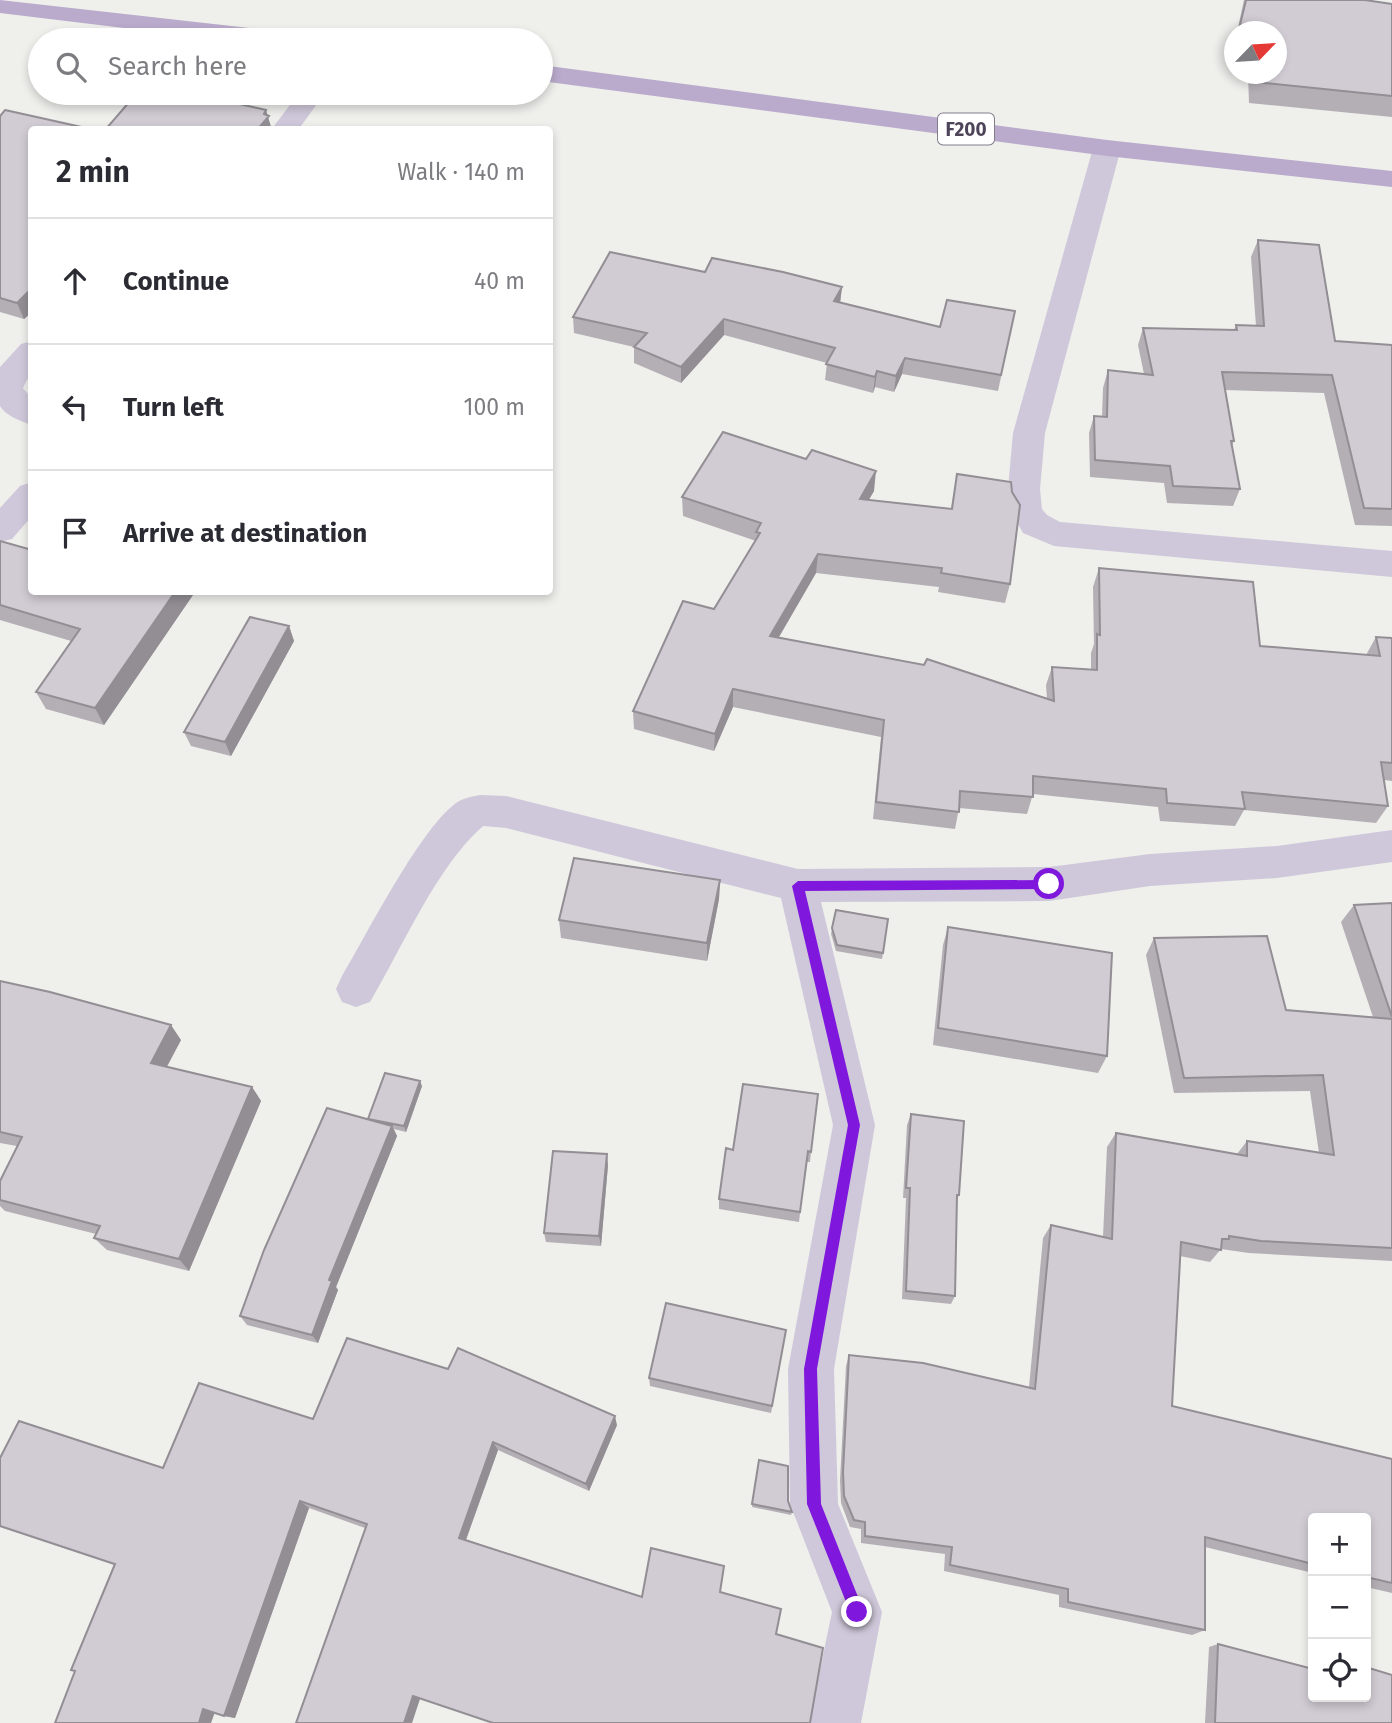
<!DOCTYPE html>
<html lang="en">
<head>
<meta charset="utf-8">
<style>
  :root { --surface:#fff; --page:#f2f2f3; --text:#2b2b33; --muted:#7c7c81; --line:#e1e1e2 }
  body { margin:0; font-family:"Fira Sans",sans-serif; background:var(--page); color:var(--text) }
  .controls { position:absolute; right:21px; bottom:21px; display:grid; overflow:hidden; border-radius:7px; box-shadow:0 4px 10px #0003 }
  .controls button { width:63px; height:63px; display:grid; place-items:center; padding:0; border:0; border-bottom:2px solid var(--line); background:var(--surface); color:var(--text); font:35px sans-serif }
  .compass { position:absolute; left:1224px; top:21px; width:63px; height:63px; border-radius:50%; background:var(--surface); box-shadow:0 4px 10px #0003; rotate:65deg }
  .stop { position:absolute; width:21px; height:21px; margin:-16px; border:5px solid #7f18dc; border-radius:50%; background:#fff }
  .stop.end { background:#7f18dc; border-color:#fff; box-shadow:0 2px 7px #0008 }
  .list { margin:0; padding:0; list-style:none }
  h2 { display:flex; justify-content:space-between; align-items:center; height:91px; margin:0; padding:0 28px; font-size:30px }
  h2 small { font-size:23px; font-weight:400; color:var(--muted) }
  .list li { display:grid; grid-template-columns:46px 1fr auto; gap:21px; align-items:center; box-sizing:border-box; height:126px; padding:0 28px; border-top:2px solid var(--line) }
  .list b { display:block; font-size:26px; white-space:nowrap }
  .list em { font-size:23px; font-style:normal; color:var(--muted) }
  .icon { flex:none; width:38px; height:38px; fill:none; stroke:currentColor; stroke-width:2; stroke-linecap:round; stroke-linejoin:round }
  .map { position:relative; flex:none; width:1392px; height:1723px; overflow:hidden }
  .search { position:absolute; background:var(--surface); box-shadow:0 4px 10px #0003; left:28px; top:28px; width:525px; height:77px; display:flex; align-items:center; gap:18px; box-sizing:border-box; padding:0 24px; border-radius:38px; color:var(--muted); font-size:26px }
  .panel { position:absolute; background:var(--surface); box-shadow:0 4px 10px #0003; left:28px; top:126px; width:525px; height:469px; border-radius:7px }
  .map>svg:first-child { display:block }
  .lines { fill:none; stroke-linecap:round; stroke-linejoin:round }
  .minor { fill:#cfc8da; fill-rule:evenodd }
  .primary { fill:#baabcc; fill-rule:evenodd }
  .wall { fill:#b4afb5 }
  .shaded-wall { fill:#928e94 }
  .building { fill:#d1cbd3; stroke:#928e94; stroke-width:2 }
  .route { fill:#7f18dc }
  .labels { text-anchor:middle; dominant-baseline:central; stroke-width:5; stroke-linejoin:round; paint-order:stroke }
  .shield { fill:#fff; stroke:#827c8b; stroke-width:2 }
  .shield-label { font-size:19px; font-weight:bold; fill:#4d4459 }
</style>
</head>
<body>
<div class="map">
<svg width="1392" height="1723" viewBox="0 0 1392 1723">
  <rect width="100%" height="100%" fill="#efefec"/>
  <g class="lines">
    <path class="minor" d="M299,93H325L298,130H271Z
      M1107,140L1117,142L1121,148L1045,433L1040,489L1042,509L1047,515L1060,522L1392,551V577L1054,546L1023,533L1010,510L1008,489L1013,433L1093,148L1097,142Z
      M32,341V370L23,388L32,399V425C20,421 6,416 0,406V367L21,344Z
      M32,482V516L12,539L0,542V508L20,486Z
      M480,795L506,796L798,869L1049,867L1150,854L1277,846L1392,830V862L1277,878L1150,886L1049,901L821,902L875,1125L834,1369L838,1504L882,1612L861,1723H809L832,1612L790,1504L788,1369L833,1125L781,898L506,828L483,826C437,866 402,948 370,1002L356,1007L342,1002L336,989L342,976C366,936 423,823 459,801C465,798 474,796 480,795Z"/>
    <path class="primary" d="M0,0L285,32L294,35L298,40H223L0,13Z
      M541,65L1107,140L1392,171V187L1107,156L541,81Z"/>
  </g>
  <path class="wall" d="M1244,0H1365L1392,4V117L1249,103L1248,74H1277V32H1237Z
    M0,116L32,130V312L24,319L0,312Z
    M1258,240L1335,341L1392,345V526L1355,525L1324,393L1225,390L1234,441L1232,445L1240,489L1233,506L1167,503L1164,483L1090,477L1089,433L1094,416L1102,417L1103,388L1108,370L1144,374L1138,345L1143,328L1234,330L1236,325L1256,326L1251,257Z
    M705,272L842,287L840,303L940,327L1015,311L998,391L902,374L894,392L875,387L873,393L825,380L827,363L724,335L681,383L634,363V347L574,333L573,317Z
    M957,474L1010,584L1005,603L938,592L939,587L816,573L779,637L1047,699L1046,685L1052,667L1091,669V653L1094,644L1093,587L1099,568L1260,646L1366,655L1376,637L1392,638V781L1384,780L1388,806L1376,823L1244,810L1235,826L1160,821L1158,807L1033,794L1027,814L959,808L955,829L873,819L881,737L733,707L714,751L634,729L633,711L714,609L756,541L683,516L682,497L874,491L868,500L951,509Z
    M0,541L32,592H195L104,725L46,709L36,692L71,641L0,620Z
    M289,626L294,641L231,756L191,746L184,732Z
    M720,880L719,899L707,961L561,938L559,920Z
    M1392,903V1261L1249,1253L1221,1249L1210,1262L1180,1256L1172,1406L1392,1459V1593L1366,1587V1518H1313V1573L1205,1547V1630L1192,1635L1059,1607V1595L944,1571L945,1554L861,1543V1529L850,1527L841,1503L840,1480L846,1366L849,1355L1029,1387L1043,1238L1051,1225L1103,1237L1107,1147L1116,1133L1237,1154L1247,1141L1319,1153L1310,1091L1174,1093L1146,955L1154,938L1286,1010L1373,1017L1341,922L1354,905Z
    M836,910L883,953L882,959L836,951L831,934Z
    M948,927L1107,1056L1098,1073L933,1045L943,945Z
    M0,981L181,1040L167,1067L252,1087L261,1101L189,1271L107,1250L94,1238L96,1234L5,1211L0,1206V1181L17,1146L0,1143Z
    M422,1086L406,1132L394,1129L397,1136L336,1287L338,1290L318,1343L247,1325L240,1316L369,1119Z
    M911,1114L959,1195L957,1200L955,1296L951,1304L902,1299L906,1198H903L907,1125Z
    M733,1150L811,1152L810,1162H806L799,1222L719,1209V1199Z
    M608,1165L601,1246L546,1242L544,1233Z
    M786,1330L771,1413L650,1386L649,1378Z
    M313,1419L617,1425L589,1491L498,1450L466,1540L642,1597L720,1592L776,1634L365,1528L309,1508L235,1718L224,1716L114,1565L0,1527V1458L163,1468Z
    M759,1460L788,1501L792,1512L791,1515L752,1507Z
    M1218,1644L1313,1697L1392,1723H1205L1209,1647Z"/>
  <path class="shaded-wall" d="M266,110L272,130H257L264,114Z
    M842,287L840,303L834,301Z
    M32,288V312L24,319L17,303Z
    M724,319V335L681,383V367Z
    M905,358L902,374L894,392L896,376Z
    M877,371L875,387L873,393L875,377Z
    M876,471L874,491L858,519L860,499Z
    M818,554L816,573L769,654L770,636Z
    M175,592H195L104,725L95,708Z
    M289,626L294,641L231,756L225,742Z
    M733,689V707L714,751L715,734Z
    M720,880L719,899L707,961V943Z
    M171,1025L181,1040L161,1077L151,1063Z
    M420,1081L422,1086L406,1132L404,1126Z
    M252,1087L261,1101L189,1271L179,1259Z
    M392,1126L397,1136L336,1287L338,1290L318,1343L312,1335L329,1280Z
    M607,1154L608,1165L601,1246L599,1236Z
    M615,1416L617,1425L589,1491L586,1484Z
    M493,1442L498,1450L464,1545L459,1538Z
    M300,1501L309,1508L235,1718L224,1716Z
    M413,1696L420,1699L412,1723H404Z
    M203,1709L215,1712L211,1723H199Z"/>
  <path class="building" d="M1246,0H1365L1392,4V96L1255,82V74H1277V32H1253V27L1240,25Z
    M137,93H191L266,110L264,114L269,116L257,130H105Z
    M5,110L95,130H32V288L17,303L0,298V116Z
    M1258,240L1319,245L1335,341L1392,345V509L1364,508L1332,375L1222,372L1234,441H1231L1240,489L1173,486L1170,466L1095,460L1094,416L1107,417L1108,370L1153,375L1143,328L1237,330L1236,325L1264,326Z
    M610,252L705,272L712,258L783,272L842,287L834,301L940,327L947,300L1015,311L1001,375L905,358L896,376L877,371L875,377L826,364L835,348L724,319L681,367L634,347L647,333L573,317Z
    M723,432L806,459L812,450L876,471L860,499L952,509L957,474L1011,482L1012,492L1020,505L1010,584L941,573L942,568L818,554L770,636L924,665L927,659L1054,701L1052,667L1097,670V634L1100,635L1099,568L1253,582L1260,646L1380,656L1376,637L1392,638V763L1381,762L1388,806L1242,792L1245,809L1167,803L1166,789L1033,776V797L960,791L959,812L876,802L884,720L733,689L715,734L633,711L683,601L714,609L760,533L756,532L761,523L682,497Z
    M0,541L32,550V592H175L95,708L36,692L80,629L0,605Z
    M250,617L289,626L225,742L184,732Z
    M574,858L720,880L707,943L559,920Z
    M1392,903V1017L1354,905Z
    M836,910L888,919L883,953L837,945L832,928Z
    M948,927L1112,953L1107,1056L938,1028Z
    M1267,936L1286,1010L1392,1019V1248L1261,1241L1229,1236V1239H1222L1221,1250L1181,1242L1172,1406L1392,1459V1583L1366,1577V1518H1313V1564L1205,1537V1630L1068,1602V1589L950,1565L952,1547L865,1536V1522L854,1520L844,1496L843,1472L849,1355L923,1363L1035,1389L1051,1225L1112,1239L1116,1133L1247,1156V1141L1334,1155L1323,1075L1184,1078L1154,938Z
    M0,981L50,992L171,1025L151,1063L252,1087L179,1259L94,1238L100,1226L0,1200V1181L22,1137L0,1132Z
    M385,1073L420,1081L404,1126L368,1119Z
    M743,1084L818,1094L811,1152L808,1151L800,1212L719,1199L726,1148L733,1150Z
    M327,1108L392,1126L329,1280L332,1281L312,1335L240,1316L264,1250Z
    M911,1114L964,1121L959,1195H957L955,1296L906,1291L910,1188H906Z
    M553,1151L607,1154L599,1236L544,1233Z
    M666,1303L786,1330L772,1406L649,1378Z
    M347,1338L448,1369L458,1348L615,1416L586,1484L493,1442L459,1538L642,1597L651,1548L724,1566L720,1592L781,1609L776,1634L823,1648L810,1723H493L413,1696L404,1723H296L367,1524L300,1501L224,1716L203,1709L199,1723H55L75,1671L71,1670L115,1564L0,1526V1458L19,1421L163,1468L199,1383L313,1419Z
    M759,1460L788,1466V1501L792,1512L752,1504Z
    M1218,1644L1313,1669V1697H1366V1667L1392,1675V1723H1215Z"/>
  <path class="route" d="M1049,880L1055,884L1049,889L805,891L860,1125L817,1369L821,1504L864,1612L862,1617L857,1619L852,1617L807,1504L804,1369L848,1125L792,886L798,881Z"/>
  <g class="labels">
    <rect class="shield" x="938" y="113.5" width="56" height="31" rx="5"/>
    <g class="shield-label">
      <text x="966" y="129">F200</text>
    </g>
  </g>
</svg>
<div class="controls">
<button>+</button>
<button>−</button>
<button><svg class="icon" aria-label="locate" viewBox="0 0 24 24"><circle cx="12" cy="12" r="6"/><path d="M12 2v4M12 18v4M2 12h4M18 12h4"/></svg></button>
</div>
<svg class="compass" viewBox="-18 -18 36 36"><path d="M0-13l5 13h-10z" fill="#e53935"/><path d="M0 13l5-13h-10z" fill="#7c7c81"/></svg>
<div class="stop" style="left:1049px;top:884px"></div>
<div class="stop end" style="left:857px;top:1612px"></div>
<div class="search"><svg class="icon" aria-label="search" viewBox="0 0 24 24"><circle cx="10" cy="10" r="6"/><path d="M15 15l6 6"/></svg>Search here</div>
<section class="panel">
<h2>2 min<small>Walk · 140 m</small></h2>
<ul class="list">
<li><svg class="icon" aria-label="ahead" viewBox="0 0 24 24"><path d="M12 20V5M6 11l6-6 6 6"/></svg><div><b>Continue</b></div><em>40 m</em></li>
<li><svg class="icon" aria-label="left" viewBox="0 0 24 24"><path d="M17 20v-9H6M10 6l-5 5 5 5"/></svg><div><b>Turn left</b></div><em>100 m</em></li>
<li><svg class="icon" aria-label="arrive" viewBox="0 0 24 24"><path d="M6 21V4h12l-3 4 3 4H6"/></svg><div><b>Arrive at destination</b></div></li>
</ul>
</section>
</div>
</body>
</html>
